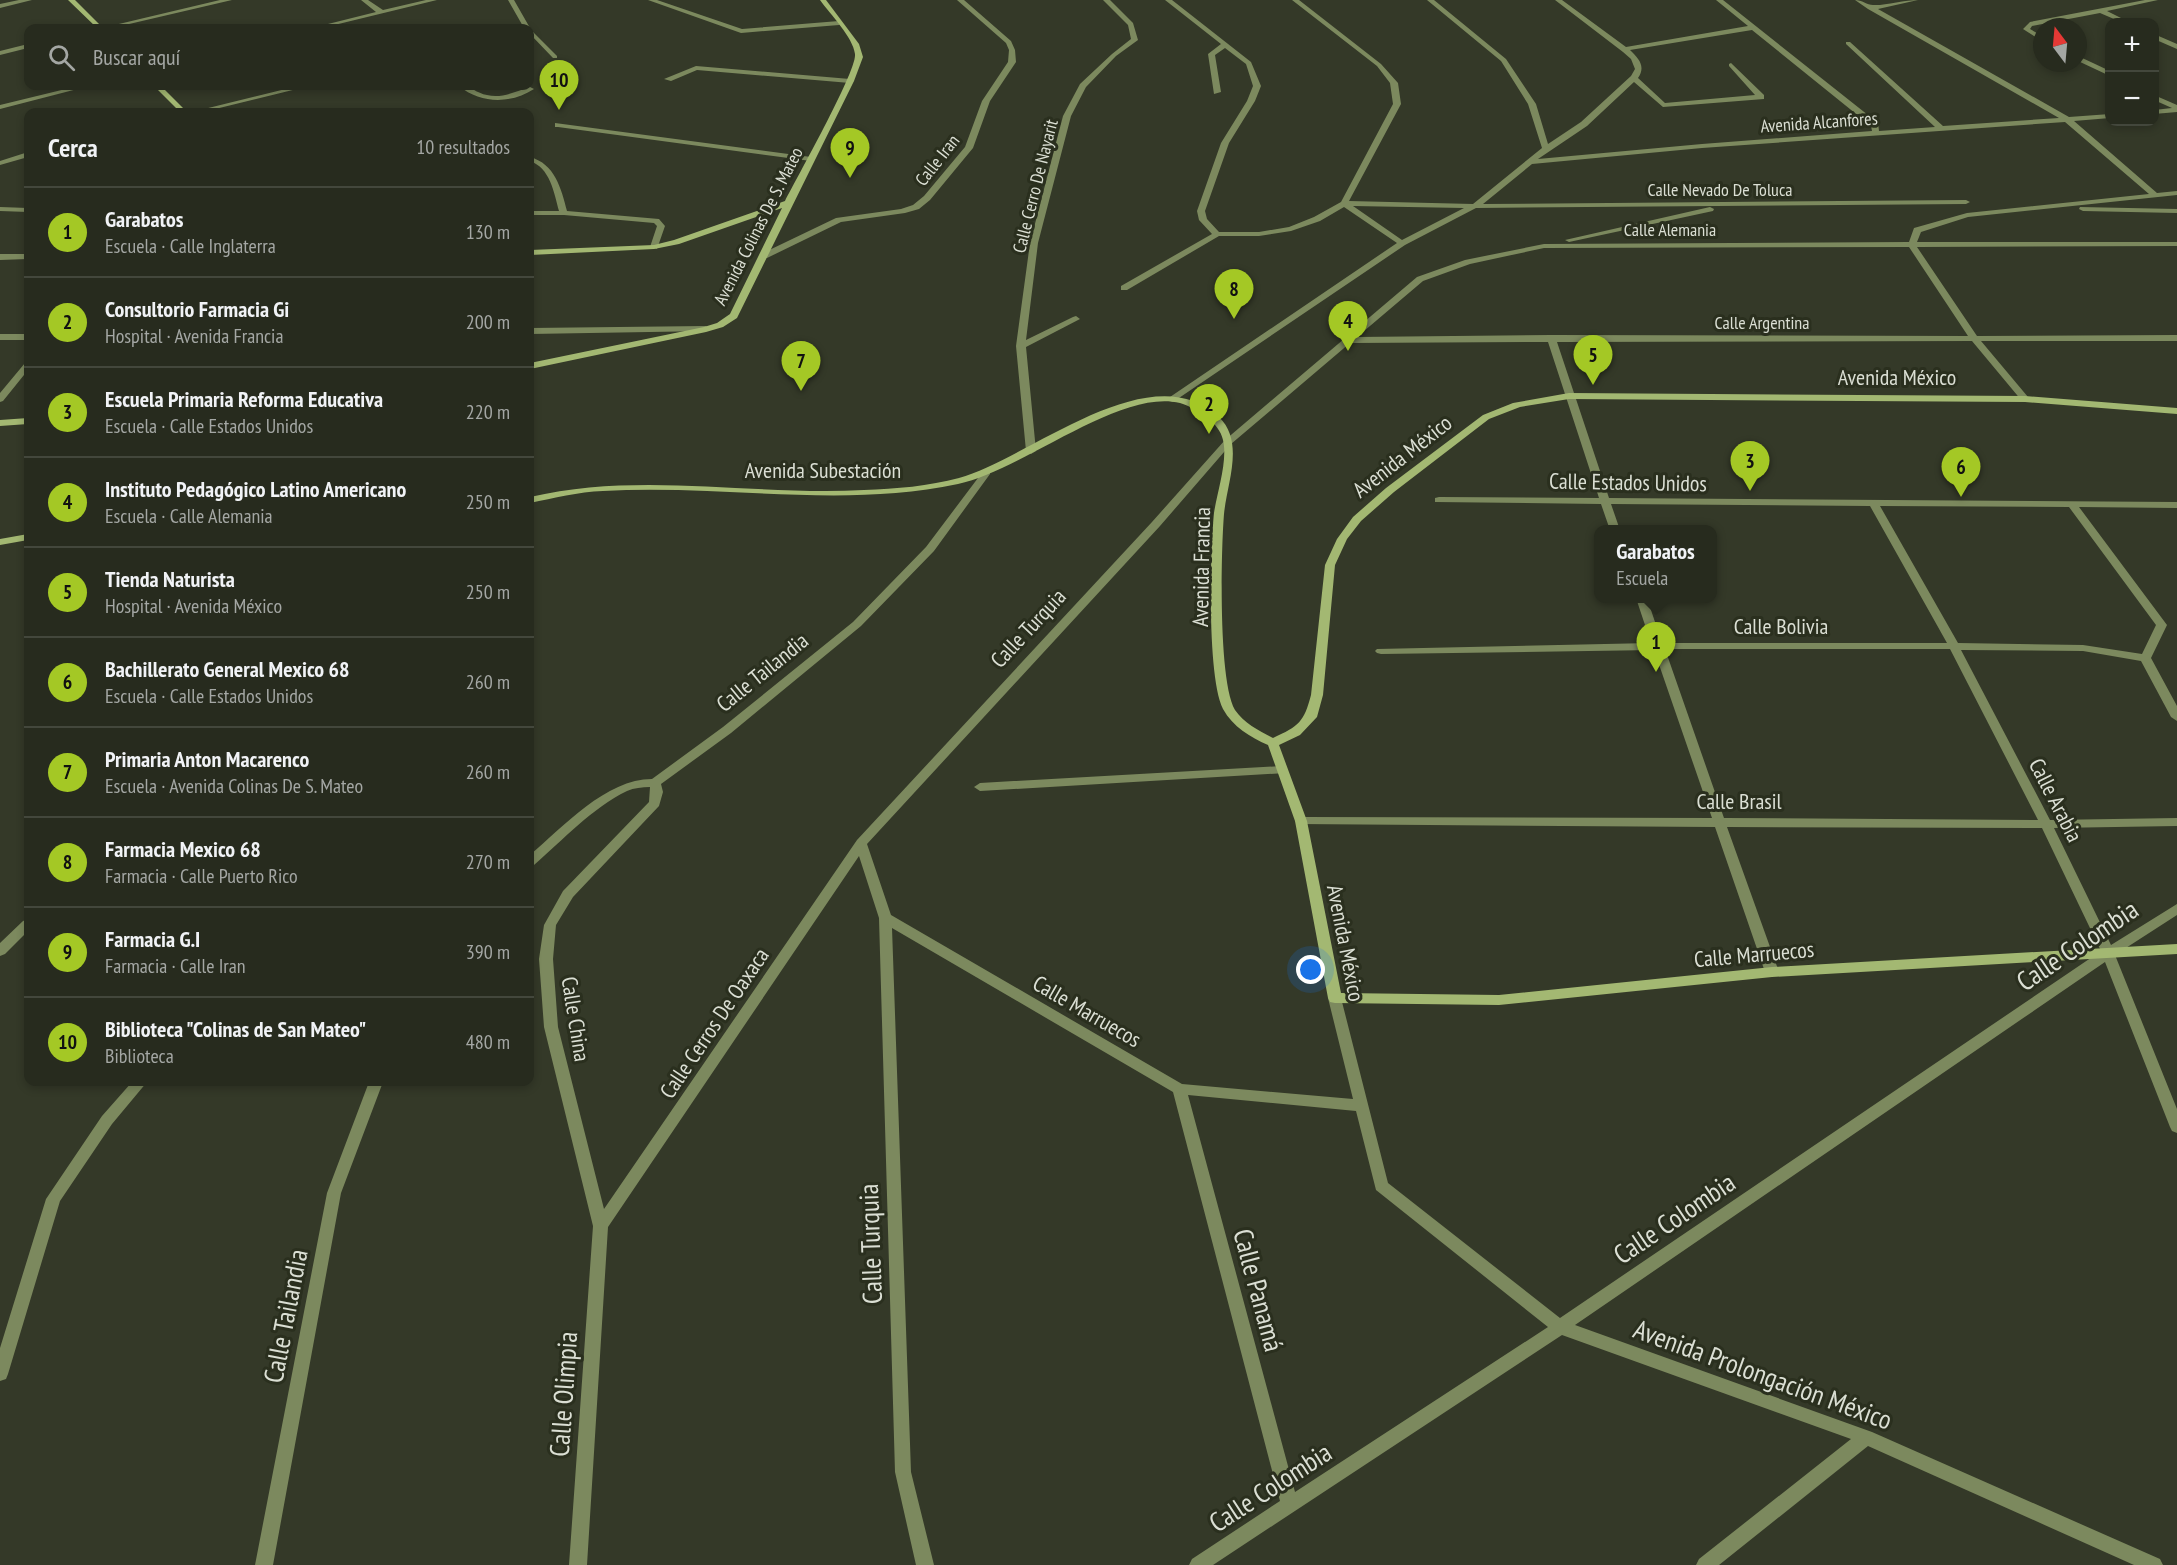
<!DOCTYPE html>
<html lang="es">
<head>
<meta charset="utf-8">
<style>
  :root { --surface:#272b1e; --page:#33372b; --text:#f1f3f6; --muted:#a4a7a4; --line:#43473c; --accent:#a4c825 }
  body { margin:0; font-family:"PT Sans Narrow",sans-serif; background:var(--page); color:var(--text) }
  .controls { position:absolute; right:18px; top:18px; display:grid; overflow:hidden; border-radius:12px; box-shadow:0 3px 9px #0003 }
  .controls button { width:54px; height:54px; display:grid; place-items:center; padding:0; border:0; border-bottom:2px solid var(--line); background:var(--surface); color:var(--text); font:30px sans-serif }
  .compass { position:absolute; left:2033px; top:18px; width:54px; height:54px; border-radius:50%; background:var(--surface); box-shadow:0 3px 9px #0003; rotate:344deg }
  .you { position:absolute; left:1311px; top:970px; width:21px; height:21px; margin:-15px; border:4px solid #fff; border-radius:50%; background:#1a73e8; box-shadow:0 0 0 9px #1a73e833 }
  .badge { display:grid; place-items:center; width:39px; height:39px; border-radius:50%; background:var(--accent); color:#111; font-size:20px; font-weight:700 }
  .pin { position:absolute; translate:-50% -50px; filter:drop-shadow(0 2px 3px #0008) }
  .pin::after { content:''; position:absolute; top:32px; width:21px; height:18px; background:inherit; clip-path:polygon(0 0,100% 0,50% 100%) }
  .popup { position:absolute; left:1594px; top:525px; width:123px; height:78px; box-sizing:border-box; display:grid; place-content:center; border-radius:12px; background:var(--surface); filter:drop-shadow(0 2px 4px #0005); font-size:20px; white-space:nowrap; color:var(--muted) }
  .popup b { font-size:22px; color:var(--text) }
  .popup::after { content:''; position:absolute; left:50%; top:100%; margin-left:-12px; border:12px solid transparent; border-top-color:var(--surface) }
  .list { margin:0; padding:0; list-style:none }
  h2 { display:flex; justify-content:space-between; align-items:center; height:78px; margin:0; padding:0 24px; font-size:26px }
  h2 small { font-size:20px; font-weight:400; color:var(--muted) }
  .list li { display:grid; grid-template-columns:39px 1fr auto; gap:18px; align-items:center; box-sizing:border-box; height:90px; padding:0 24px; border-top:2px solid var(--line) }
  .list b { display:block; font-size:22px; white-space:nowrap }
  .list p { margin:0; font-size:20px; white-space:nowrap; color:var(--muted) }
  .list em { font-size:20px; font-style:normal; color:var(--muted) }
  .icon { flex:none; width:33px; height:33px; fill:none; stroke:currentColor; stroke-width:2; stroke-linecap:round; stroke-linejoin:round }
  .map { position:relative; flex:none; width:2177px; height:1565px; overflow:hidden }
  .search { position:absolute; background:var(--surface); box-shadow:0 3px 9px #0003; left:24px; top:24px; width:510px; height:66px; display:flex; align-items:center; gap:15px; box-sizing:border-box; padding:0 21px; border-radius:12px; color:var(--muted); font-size:22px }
  .panel { position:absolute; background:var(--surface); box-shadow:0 3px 9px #0003; left:24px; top:108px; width:510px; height:978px; border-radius:12px }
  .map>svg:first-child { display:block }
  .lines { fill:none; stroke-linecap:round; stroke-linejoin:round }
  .street { fill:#7c895e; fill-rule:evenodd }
  .secondary { fill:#a3b872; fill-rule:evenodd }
  .labels { text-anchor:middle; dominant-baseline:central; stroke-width:6; stroke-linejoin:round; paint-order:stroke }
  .far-street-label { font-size:18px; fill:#dbdfd4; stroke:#2a2f1e }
  .street-label { font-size:22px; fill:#dbdfd4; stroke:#2a2f1e }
  .near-street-label { font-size:27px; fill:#dbdfd4; stroke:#2a2f1e }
</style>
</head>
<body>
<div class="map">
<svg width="2177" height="1565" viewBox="0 0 2177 1565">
  <rect width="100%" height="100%" fill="#343928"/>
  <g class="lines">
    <path class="street" d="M19,0H32L0,8V4Z
      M220,0H232L112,28H102Z
      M361,0H368L383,10L426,0H437L322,28H312L376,12Z
      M508,0H514L530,28V29L557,56V58H553L530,34V28H524Z
      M648,0H657L742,29L839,21L842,23L839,25L741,33Z
      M957,0H964L1011,41L1015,50L1016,62L990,101L973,148L930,200L919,209L905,213L841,222L767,258H761V254L836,218L901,209L913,205L924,196L965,147L982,101L1008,62L1009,50L1006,43Z
      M1103,0H1110L1133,23L1138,40L1116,56L1086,87L1071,116L1038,243L1026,340L1073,317L1076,316L1080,319L1026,347L1036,451L1031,454L1026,451L1016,346L1030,243L1063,116L1080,84L1112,54L1131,39L1128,25Z
      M1165,0H1172L1251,62L1261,86L1255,101L1229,143L1205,211L1207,219L1219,232H1259L1289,227L1314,217L1341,202L1393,104L1390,83L1377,66L1292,0H1299L1381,64L1398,83L1401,104L1349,201L1473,204L1542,148L1528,104L1501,61L1427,0H1434L1506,59L1536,104L1548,144L1581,122L1631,76L1635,69L1631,59L1623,52L1555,0H1562L1626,47L1748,26L1716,0H1723L1878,123L1879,131L1935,127L1846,44V42H1850L1943,126L2059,118L1868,9L1855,0C1862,0 1867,5 1873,5C1883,6 1905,0 1918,0L1878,9L2069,117L2110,114V118L2074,121L2157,193L2177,191V195L1968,217L1921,232L1917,242H2177V246L1917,247L1977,336L2177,335V341H1981L2028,397V401H2022L1972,341L1557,342L1609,498L2177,502V508L2079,507L2167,625L2151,658L2177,706V721L2171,717L2141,661L2083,651L1961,650L2050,820L2177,818V826L2054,828L2111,945L2177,904V915L2115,955L2177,1109V1133L2172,1131L2170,1127L2105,962L1575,1325L1872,1432L2160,1559L2163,1565H2134L1868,1446L1719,1565H1696L1699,1559L1851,1439L1562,1335L1213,1565H1189L1192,1559L1280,1501L1173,1092L892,928L911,1472L934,1565H916L895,1472L879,918L859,856L608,1227L587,1565H569L593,1226L544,1027L539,959L544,925L563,891L649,802L650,787C642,787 634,788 627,791C592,808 563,840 534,865L530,866V855C563,827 606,779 652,779L723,727L853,622L926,547L984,470H990V474L934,551L861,626L731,733L661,784L663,792L659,806L573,897L556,925L553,959L558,1027L604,1209L857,840L1152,522L1225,440L1417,277L1465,260L1544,244L1909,242L1914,228L1967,213L2149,194L2065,122L1702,148L1532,164L1483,204L1966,200L1970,202L1966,204L1476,208L1405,245L1173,402L1170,401V397L1397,243L1344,207L1320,221L1291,231L1259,236H1219L1127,290H1121V286L1212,234L1199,220L1197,211L1221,143L1247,101L1253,86L1246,64L1225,48L1215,55L1221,92L1214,94L1208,54L1221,44ZM1752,30L1871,126L1872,131L1702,144L1538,159L1587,126L1634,82L1663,107L1764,99V95L1731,63L1729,64V66L1755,95L1665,103L1638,78C1646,66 1639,59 1630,50ZM1353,206L1464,208L1402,240ZM1909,247L1968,336L1551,335L1357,337L1423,281L1470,264L1544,248ZM1548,342L1599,498L1439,497L1435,498V502L1601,504L1610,530H1620L1611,504L1870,506L1947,643H1662L1647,598H1636L1651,643L1377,649L1375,651L1377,653L1381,654L1654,650L1712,818L1301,817L1295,821L1297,824L1715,827L1765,972L1767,976H1777L1779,972L1727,827L2042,828L2101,951L1560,1318L1388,1183L1340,994L1335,993L1330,994L1328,998L1353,1099L1182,1084L891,915L867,844L1160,526L1231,444L1350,343ZM1880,506L2069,507L2156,625L2142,654L2083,645L1958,643ZM1665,649H1950L2038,820L1724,818ZM1188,1095L1356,1111L1376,1190L1548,1327L1295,1492Z
      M2145,0H2158L2107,11L2129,22H2121L2100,13L2032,26L2030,29L2042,36V41L2023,29L2030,22Z
      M2154,34L2177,44V49L2154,39Z
      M28,44V48L0,55V51Z
      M2078,56L2110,71V76L2078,61Z
      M696,66L850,79L854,81L850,83L697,70L671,81L664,79Z
      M78,86H89L0,109V105Z
      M298,86H309L203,112H192Z
      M459,86C470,85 476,93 487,95C502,99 516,91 530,87L534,89C511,104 481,104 459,86Z
      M2154,95L2177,105V112L2154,114V110L2172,108L2154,100Z
      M555,123L811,157L815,159L811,161L558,127H555Z
      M25,153H28V157L0,165V161Z
      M530,157C555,164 561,188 567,211L659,219L665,226L657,249L650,247L657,226L654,223L564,215H530V211H559C554,192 550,168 530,161Z
      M0,207L28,208V212L0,211Z
      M1710,207L1714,209L1713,211L1569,242L1565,240Z
      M2080,207L2177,209V213L2083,211L2079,209Z
      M0,254H28V259L0,260Z
      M706,326L710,329L709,331L530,334V328Z
      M0,334H28V340H0Z
      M28,362V370L3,401L0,402V393L25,363Z
      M1282,766L1286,767L1288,770L1286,773L980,791L974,787L980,783Z
      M28,919V931L5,954L0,956V943L23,921Z
      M132,1082H147L112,1124L60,1201L8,1374L6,1379L0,1381V1348L46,1199L102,1116Z
      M369,1082H383L341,1193L273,1565H255L327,1193Z"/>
    <path class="secondary" d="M68,0H75L103,28H97Z
      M820,0H826L859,44L863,57L854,81L737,318L723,327L706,332L530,369V363L704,327L717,323L730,314L782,208L679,244L654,249L530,255V250L654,245L674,240L785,201C796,179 857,71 855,54C853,37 830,14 820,0Z
      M154,86H161L187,112H180Z
      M1569,393L2025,396L2177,408V414L2025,402L1569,399L1520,407L1489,419L1394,492L1361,521L1347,539L1335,565L1323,695L1317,717L1300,735L1279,745L1307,821L1341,993L1499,995L1772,967L2177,944V954L1772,977L1499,1005L1335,1003L1330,1002L1328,998L1295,821L1268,745C1250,737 1233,727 1223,709C1207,677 1210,553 1214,513C1217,492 1228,461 1223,440C1221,431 1215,424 1208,418C1200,412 1190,406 1180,403C1119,388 1022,471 958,484C840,509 722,484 603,491C578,492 554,498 530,503V497C640,471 753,496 864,490C896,489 929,486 959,478C1030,458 1150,352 1219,417C1245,442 1227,483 1224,514C1221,551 1218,681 1235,710C1244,723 1259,731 1273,738C1299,726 1304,722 1311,695L1325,565L1337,539L1353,517L1386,488L1483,415L1513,403Z
      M28,418V424L0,426V420Z
      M28,534V540L0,545V539Z"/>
  </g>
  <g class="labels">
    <g class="far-street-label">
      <text transform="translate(1819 122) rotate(-4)">Avenida Alcanfores</text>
      <text transform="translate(937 160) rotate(-52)">Calle Iran</text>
      <text transform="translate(1035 186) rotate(-76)">Calle Cerro De Nayarit</text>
      <text x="1720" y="189">Calle Nevado De Toluca</text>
      <text transform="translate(758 226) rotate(-63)">Avenida Colinas De S. Mateo</text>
      <text x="1670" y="229">Calle Alemania</text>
      <text x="1762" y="322">Calle Argentina</text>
    </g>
    <g class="street-label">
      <text x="1897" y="377">Avenida México</text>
      <text transform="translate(1402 456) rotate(-38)">Avenida México</text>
      <text x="823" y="470">Avenida Subestación</text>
      <text transform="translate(1628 482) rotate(1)">Calle Estados Unidos</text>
      <text transform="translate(1201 567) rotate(-89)">Avenida Francia</text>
      <text x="1781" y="626">Calle Bolivia</text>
      <text transform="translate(1028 628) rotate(-47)">Calle Turquia</text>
      <text transform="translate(762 672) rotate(-39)">Calle Tailandia</text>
      <text transform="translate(2056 800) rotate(63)">Calle Arabia</text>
      <text x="1739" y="801">Calle Brasil</text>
      <text transform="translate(1346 943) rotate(79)">Avenida México</text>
      <text transform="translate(1754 954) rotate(-5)">Calle Marruecos</text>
      <text transform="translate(1087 1011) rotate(30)">Calle Marruecos</text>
      <text transform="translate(576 1019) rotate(81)">Calle China</text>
      <text transform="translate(714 1023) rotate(-56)">Calle Cerros De Oaxaca</text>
    </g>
    <g class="near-street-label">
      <text transform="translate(2077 945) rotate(-34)">Calle Colombia</text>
      <text transform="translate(1674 1218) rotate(-34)">Calle Colombia</text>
      <text transform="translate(870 1244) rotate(-92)">Calle Turquia</text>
      <text transform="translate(1259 1290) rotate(75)">Calle Panamá</text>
      <text transform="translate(285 1316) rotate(-79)">Calle Tailandia</text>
      <text transform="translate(1763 1374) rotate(20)">Avenida Prolongación México</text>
      <text transform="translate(563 1394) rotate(-86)">Calle Olimpia</text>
      <text transform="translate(1270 1487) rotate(-33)">Calle Colombia</text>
    </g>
  </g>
</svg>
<div class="controls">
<button>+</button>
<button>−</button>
</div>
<svg class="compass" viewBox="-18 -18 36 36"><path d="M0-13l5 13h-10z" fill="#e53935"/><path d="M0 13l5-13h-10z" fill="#a4a7a4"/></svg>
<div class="you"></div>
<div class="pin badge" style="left:1656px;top:672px">1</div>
<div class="popup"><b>Garabatos</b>Escuela</div>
<div class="pin badge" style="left:1209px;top:434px">2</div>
<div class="pin badge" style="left:1750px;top:491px">3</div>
<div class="pin badge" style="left:1348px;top:351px">4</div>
<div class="pin badge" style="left:1593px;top:385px">5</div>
<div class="pin badge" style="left:1961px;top:497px">6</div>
<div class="pin badge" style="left:801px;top:391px">7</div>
<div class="pin badge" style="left:1234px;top:319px">8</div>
<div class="pin badge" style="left:850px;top:178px">9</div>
<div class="pin badge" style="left:559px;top:110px">10</div>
<div class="search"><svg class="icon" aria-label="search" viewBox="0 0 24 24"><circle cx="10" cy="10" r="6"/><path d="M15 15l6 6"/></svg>Buscar aquí</div>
<section class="panel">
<h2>Cerca<small>10 resultados</small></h2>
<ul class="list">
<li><span class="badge">1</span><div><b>Garabatos</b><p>Escuela · Calle Inglaterra</p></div><em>130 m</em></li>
<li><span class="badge">2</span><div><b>Consultorio Farmacia Gi</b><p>Hospital · Avenida Francia</p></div><em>200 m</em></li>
<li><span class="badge">3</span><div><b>Escuela Primaria Reforma Educativa</b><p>Escuela · Calle Estados Unidos</p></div><em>220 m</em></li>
<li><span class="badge">4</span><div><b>Instituto Pedagógico Latino Americano</b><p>Escuela · Calle Alemania</p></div><em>250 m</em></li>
<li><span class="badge">5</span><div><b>Tienda Naturista</b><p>Hospital · Avenida México</p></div><em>250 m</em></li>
<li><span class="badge">6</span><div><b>Bachillerato General Mexico 68</b><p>Escuela · Calle Estados Unidos</p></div><em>260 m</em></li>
<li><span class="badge">7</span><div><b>Primaria Anton Macarenco</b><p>Escuela · Avenida Colinas De S. Mateo</p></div><em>260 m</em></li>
<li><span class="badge">8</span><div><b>Farmacia Mexico 68</b><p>Farmacia · Calle Puerto Rico</p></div><em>270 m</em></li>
<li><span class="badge">9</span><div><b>Farmacia G.I</b><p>Farmacia · Calle Iran</p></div><em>390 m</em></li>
<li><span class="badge">10</span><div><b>Biblioteca &quot;Colinas de San Mateo&quot;</b><p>Biblioteca</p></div><em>480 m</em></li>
</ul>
</section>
</div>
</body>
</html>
